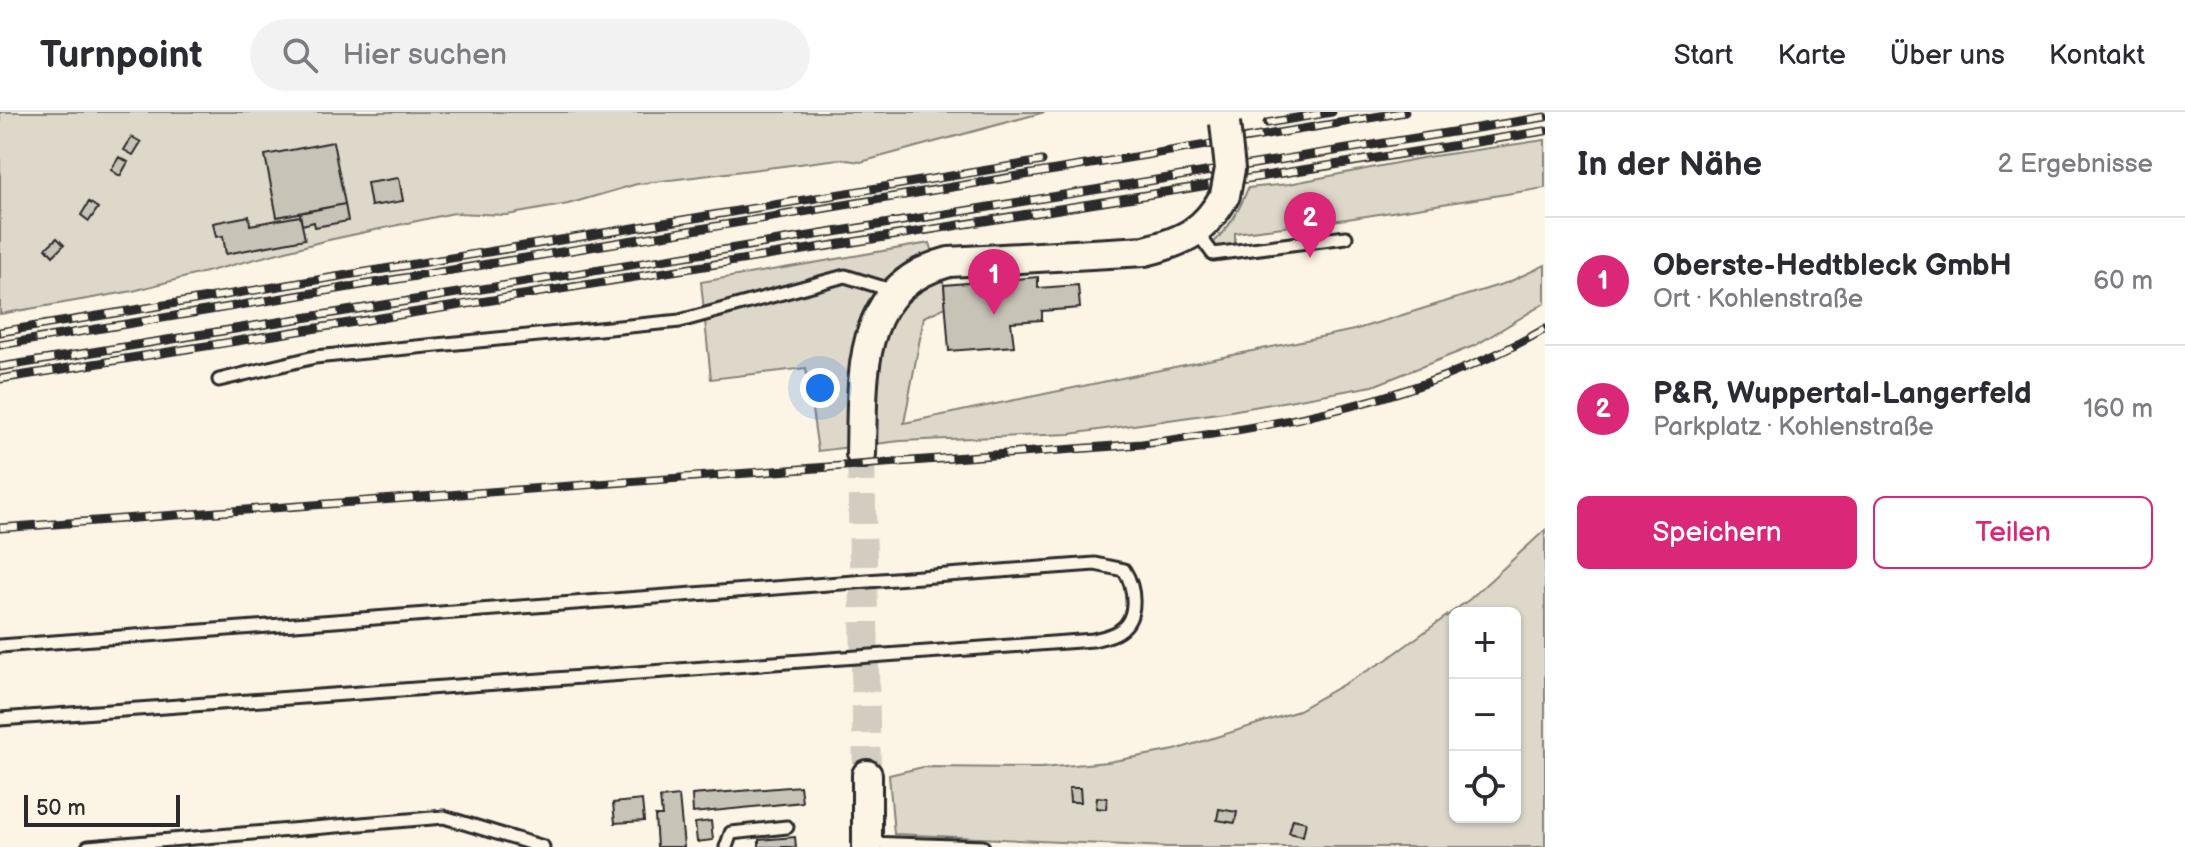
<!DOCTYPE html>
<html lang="de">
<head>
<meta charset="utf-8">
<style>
  :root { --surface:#fff; --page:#f2f2f3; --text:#2b2b33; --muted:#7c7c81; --line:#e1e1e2; --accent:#db2777 }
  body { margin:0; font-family:"Balsamiq Sans",sans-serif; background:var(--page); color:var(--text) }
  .controls { position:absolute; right:24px; bottom:24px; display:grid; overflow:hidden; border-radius:12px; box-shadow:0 2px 6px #0004 }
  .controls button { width:72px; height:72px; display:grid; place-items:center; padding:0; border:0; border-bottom:2px solid var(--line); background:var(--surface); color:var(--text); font:40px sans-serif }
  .scale { position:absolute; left:24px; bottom:20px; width:156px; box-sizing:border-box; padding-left:8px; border:4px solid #2b2b2b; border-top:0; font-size:22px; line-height:28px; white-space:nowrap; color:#2b2b2b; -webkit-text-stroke:6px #fcf5e5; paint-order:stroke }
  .you { position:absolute; left:820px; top:276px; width:28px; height:28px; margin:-20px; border:6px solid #fff; border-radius:50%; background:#1a73e8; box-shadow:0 0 0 12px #1a73e833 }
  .badge { display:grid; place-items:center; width:52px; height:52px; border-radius:50%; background:var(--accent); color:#fff; font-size:26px; font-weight:700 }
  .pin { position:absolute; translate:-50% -66px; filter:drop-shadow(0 2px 4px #0008) }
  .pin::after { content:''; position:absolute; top:42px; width:28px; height:24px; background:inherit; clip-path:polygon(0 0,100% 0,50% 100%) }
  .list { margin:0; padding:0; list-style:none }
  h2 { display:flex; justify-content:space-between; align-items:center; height:104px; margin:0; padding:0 32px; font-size:34px }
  h2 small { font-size:26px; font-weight:400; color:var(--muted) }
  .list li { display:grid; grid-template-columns:52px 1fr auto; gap:24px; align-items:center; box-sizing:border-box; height:128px; padding:0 32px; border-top:2px solid var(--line) }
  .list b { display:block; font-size:30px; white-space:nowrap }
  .list p { margin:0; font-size:26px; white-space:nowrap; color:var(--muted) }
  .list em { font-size:26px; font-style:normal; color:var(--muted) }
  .actions { display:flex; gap:16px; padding:24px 32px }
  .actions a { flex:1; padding:18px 0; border:2px solid var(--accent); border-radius:12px; text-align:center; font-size:28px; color:var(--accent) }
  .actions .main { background:var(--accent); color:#fff }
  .icon { flex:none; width:44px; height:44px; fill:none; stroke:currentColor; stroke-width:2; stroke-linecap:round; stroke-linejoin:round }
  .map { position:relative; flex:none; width:1545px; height:735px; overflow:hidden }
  header { display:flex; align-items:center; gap:48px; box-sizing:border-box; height:112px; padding:0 40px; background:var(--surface); border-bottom:2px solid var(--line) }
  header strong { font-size:38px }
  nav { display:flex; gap:44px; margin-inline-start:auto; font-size:28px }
  .search { width:560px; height:72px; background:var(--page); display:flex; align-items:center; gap:20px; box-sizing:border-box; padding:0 28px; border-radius:44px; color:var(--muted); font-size:30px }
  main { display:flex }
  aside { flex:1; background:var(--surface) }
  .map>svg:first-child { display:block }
  .green { fill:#ded8ca; stroke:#84827a; stroke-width:2; fill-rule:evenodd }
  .building { fill:#c8c3b7; stroke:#2b2b2b; stroke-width:2 }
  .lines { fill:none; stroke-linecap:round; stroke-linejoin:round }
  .tertiary-tunnel { stroke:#d2cdc0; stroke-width:28; stroke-dasharray:28 14; stroke-linecap:butt }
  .service-casing { stroke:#2b2b2b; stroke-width:17 }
  .tertiary-casing { stroke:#2b2b2b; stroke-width:34 }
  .service { stroke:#fcf5e5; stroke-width:11 }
  .tertiary { stroke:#fcf5e5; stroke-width:28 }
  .rail-casing { stroke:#2b2b2b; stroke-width:9 }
  .rail { stroke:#fcf5e5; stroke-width:6; stroke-dasharray:18; stroke-linecap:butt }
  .tertiary-bridge-casing { stroke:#2b2b2b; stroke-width:34; stroke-linecap:butt }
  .tertiary-bridge { stroke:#fcf5e5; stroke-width:28 }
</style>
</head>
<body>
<header>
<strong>Turnpoint</strong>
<div class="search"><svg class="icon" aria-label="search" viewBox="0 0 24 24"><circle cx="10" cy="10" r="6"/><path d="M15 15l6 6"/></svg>Hier suchen</div>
<nav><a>Start</a><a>Karte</a><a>Über uns</a><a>Kontakt</a></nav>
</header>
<main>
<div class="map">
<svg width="1545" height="735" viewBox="0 0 1545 735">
  <rect width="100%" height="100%" fill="#fcf5e5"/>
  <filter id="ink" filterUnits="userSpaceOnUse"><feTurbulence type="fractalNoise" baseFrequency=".0125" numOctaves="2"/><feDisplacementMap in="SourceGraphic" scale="16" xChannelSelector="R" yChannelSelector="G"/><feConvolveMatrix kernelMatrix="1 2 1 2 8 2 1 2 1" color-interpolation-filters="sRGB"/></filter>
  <g filter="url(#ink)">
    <path class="green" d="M0,0H1045L861,50L839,47L637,72L568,92L507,103L454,101L324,129L133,179L0,202Z
      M1545,28V76L1347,107L1235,121V134L1214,137L1211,133C1230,116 1239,98 1248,76L1289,72L1427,45Z
      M930,131L944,173L946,195L924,205L904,311L1354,218L1509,170L1545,153V191L1476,233L1373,274L1225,300L1070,322L900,329L818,339L806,256L711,267L701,170Z
      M1545,418V735H1167L894,722L889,663L923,655L1041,656L1108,650L1175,638L1295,600L1386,548L1470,487ZM1455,501H1515V705H1455Z"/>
    <path class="building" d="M132,25L141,30L133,43L124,38Z
      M333,30L345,92L277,105L265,43Z
      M119,45L128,50L120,64L111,58Z
      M399,66L403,89L371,94L367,71Z
      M89,90L98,96L89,109L81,103Z
      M345,92L348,109L315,115L314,110L302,113L300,101Z
      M249,104L250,113L300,104L305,127L226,142L223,124L216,125L213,111Z
      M57,126L64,133L53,144L46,136Z
      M1038,165V176L1078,173L1080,196L1042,199V208L1011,210L1014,234L949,239L944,173Z
      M800,674L802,690L693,701L692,683Z
      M1069,676H1080L1081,690H1070Z
      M679,684L684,735H657L655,704H662L660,686Z
      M1097,685L1107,686L1106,697L1096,696Z
      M642,688L644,709L615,711L613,691Z
      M1219,697L1237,700L1235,711L1217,708Z
      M1293,707L1306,710L1303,724L1289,721Z
      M711,709L713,728L697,730L695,711Z
      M795,725L796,735H759V728Z"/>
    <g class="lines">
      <path class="tertiary-tunnel" d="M861,342L867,663"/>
      <g class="service-casing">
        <path id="service" d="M1196,119L1213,142L1346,125
          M219,268L315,245L680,209L845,164L894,179
          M0,534L1095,452L1124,458C1135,475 1139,506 1119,519C1112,524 1101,526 1093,528L0,607
          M867,731L983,735
          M88,735L444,705L543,735
          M726,735L731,721L787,715"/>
      </g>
      <g class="tertiary-casing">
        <path id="tertiary" d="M861,342C863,262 855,175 949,150L1145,139C1185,129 1205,119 1225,83
          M867,735V663"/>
      </g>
      <use href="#service" class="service"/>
      <use href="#tertiary" class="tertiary"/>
      <g class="rail-casing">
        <path id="rail" d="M1267,11L1332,0
          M0,220L1042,49
          M0,233L1405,0
          M0,255L1545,5
          M0,267L1545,19
          M0,416L1142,332C1282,314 1421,288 1545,217"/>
      </g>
      <use href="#rail" class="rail"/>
      <g class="tertiary-bridge-casing">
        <path id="tertiary-bridge" d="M1225,83L1230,57L1225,11"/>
      </g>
      <use href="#tertiary-bridge" class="tertiary-bridge"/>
    </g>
  </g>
</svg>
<div class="controls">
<button>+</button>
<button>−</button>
<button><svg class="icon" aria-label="locate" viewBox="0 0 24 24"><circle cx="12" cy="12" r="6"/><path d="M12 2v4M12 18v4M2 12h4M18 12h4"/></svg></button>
</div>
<div class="scale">50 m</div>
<div class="you"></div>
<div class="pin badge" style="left:994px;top:203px">1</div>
<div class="pin badge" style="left:1310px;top:146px">2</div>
</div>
<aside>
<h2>In der Nähe<small>2 Ergebnisse</small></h2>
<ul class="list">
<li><span class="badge">1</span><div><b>Oberste-Hedtbleck GmbH</b><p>Ort · Kohlenstraße</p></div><em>60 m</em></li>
<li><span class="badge">2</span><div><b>P&amp;R, Wuppertal-Langerfeld</b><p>Parkplatz · Kohlenstraße</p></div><em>160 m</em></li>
</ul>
<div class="actions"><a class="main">Speichern</a><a>Teilen</a></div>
</aside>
</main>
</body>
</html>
